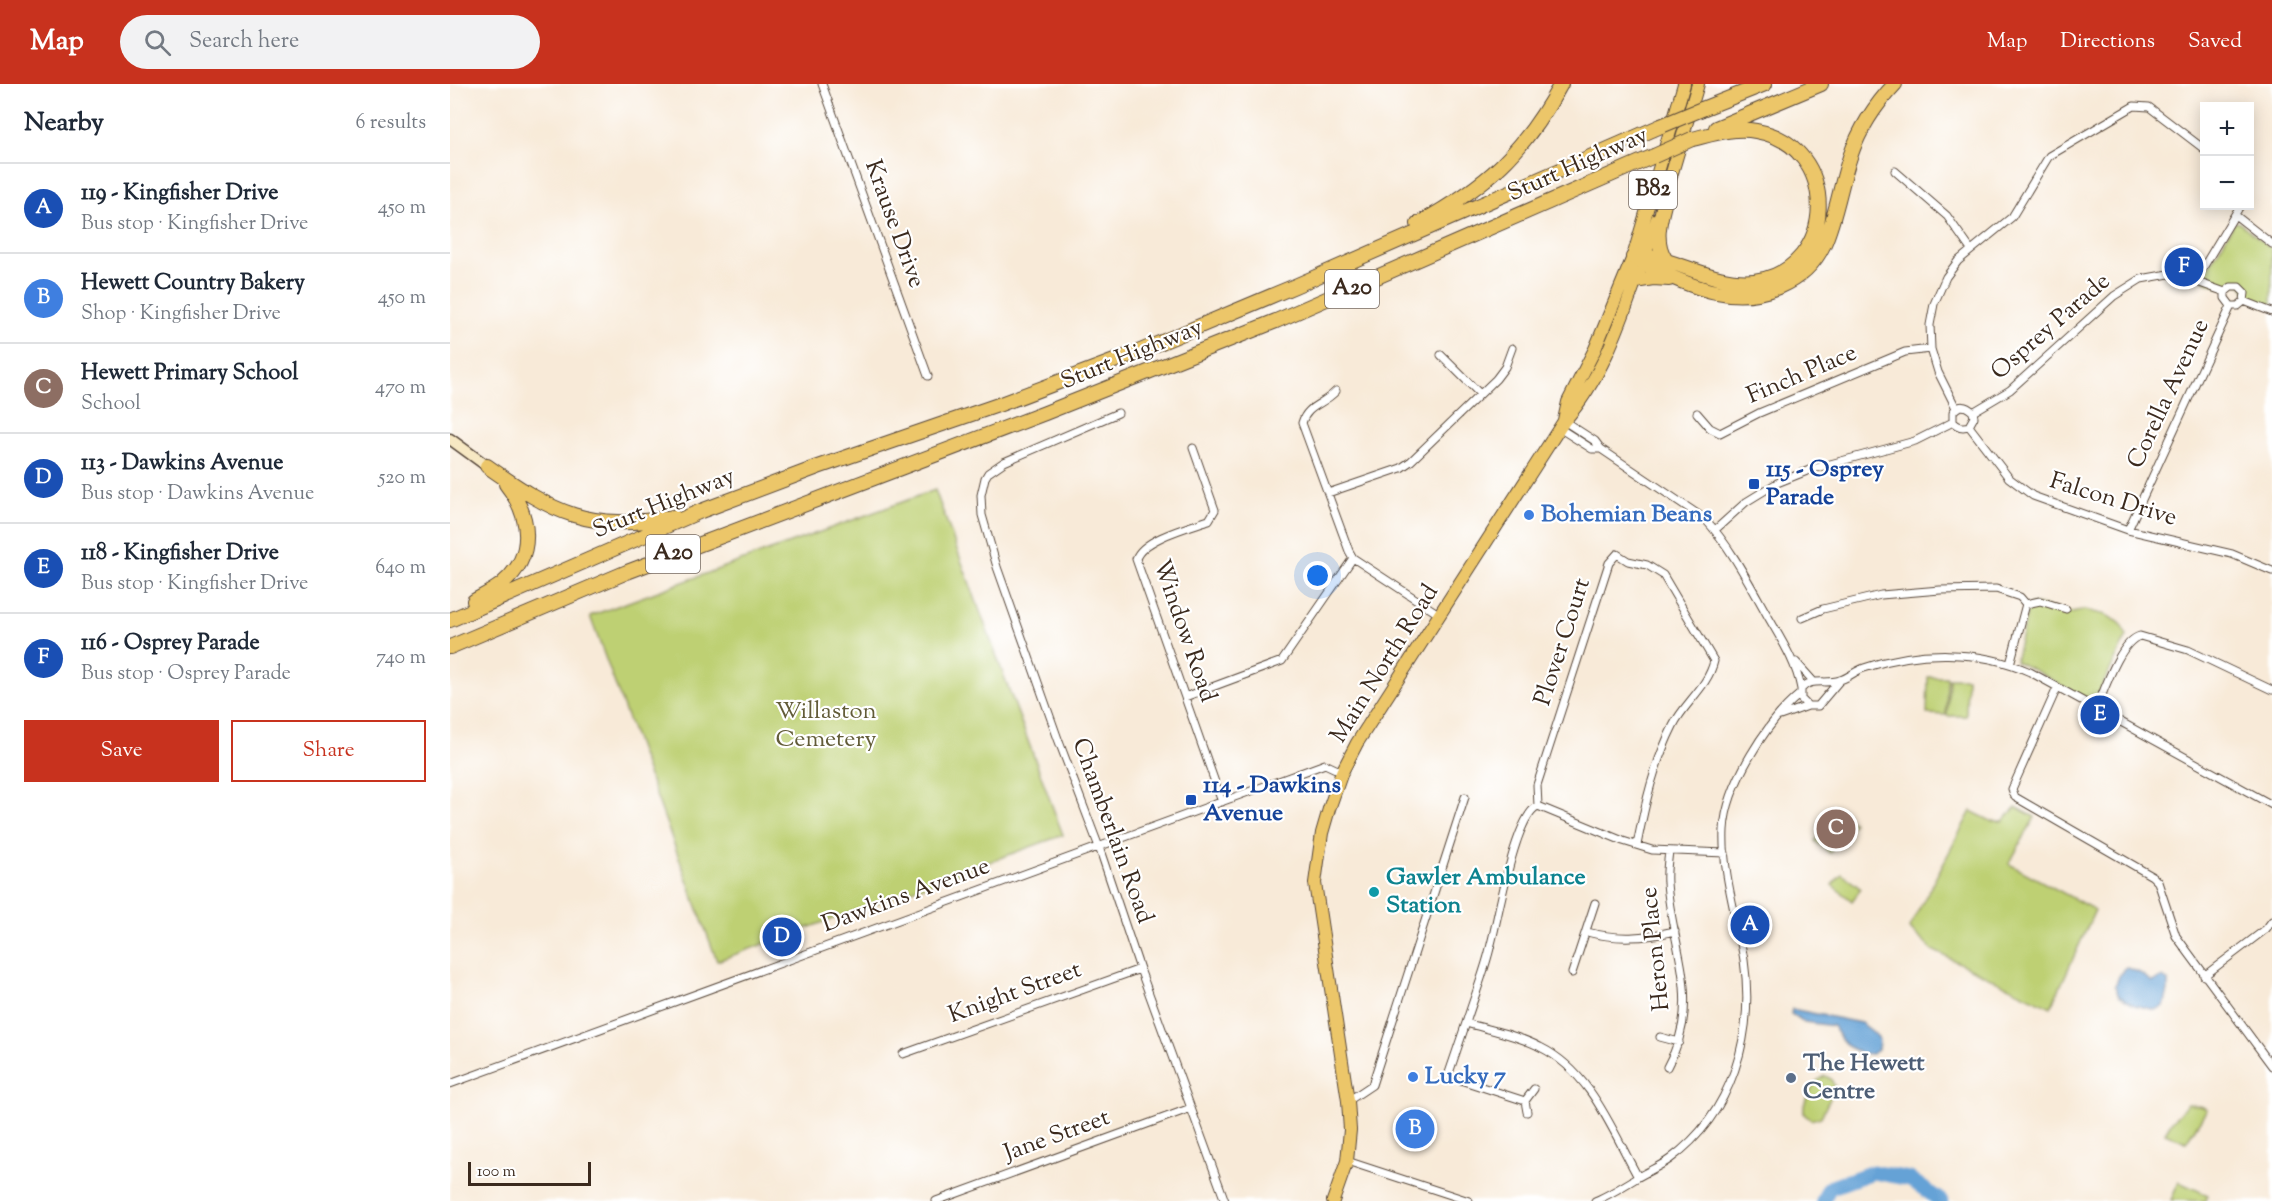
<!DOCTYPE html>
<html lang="en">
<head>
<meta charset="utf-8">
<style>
  :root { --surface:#fff; --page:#f2f2f3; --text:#1f2937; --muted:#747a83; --line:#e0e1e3; --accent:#c8321e }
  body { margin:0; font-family:"Sorts Mill Goudy",serif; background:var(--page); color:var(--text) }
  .controls { position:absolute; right:18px; top:18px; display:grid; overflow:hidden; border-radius:0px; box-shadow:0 3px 15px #0003 }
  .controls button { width:54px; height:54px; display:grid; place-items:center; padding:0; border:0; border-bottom:2px solid var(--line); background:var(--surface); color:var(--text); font:30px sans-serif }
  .scale { position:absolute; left:18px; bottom:15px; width:123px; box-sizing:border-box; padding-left:6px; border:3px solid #3b2a1e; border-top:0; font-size:16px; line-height:21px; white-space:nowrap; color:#3b2a1e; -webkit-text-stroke:4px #fff; paint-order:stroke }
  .you { position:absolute; left:868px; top:492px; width:21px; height:21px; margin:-15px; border:4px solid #fff; border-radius:50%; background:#1a73e8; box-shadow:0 0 0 9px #1a73e833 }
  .badge { display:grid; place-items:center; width:39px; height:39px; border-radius:50%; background:var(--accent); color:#fff; font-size:20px; font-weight:700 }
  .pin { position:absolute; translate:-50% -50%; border:3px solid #fff; box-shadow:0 2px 6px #0006 }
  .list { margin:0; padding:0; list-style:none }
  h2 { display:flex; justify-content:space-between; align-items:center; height:78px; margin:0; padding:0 24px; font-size:26px }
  h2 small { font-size:20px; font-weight:400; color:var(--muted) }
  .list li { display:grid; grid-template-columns:39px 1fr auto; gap:18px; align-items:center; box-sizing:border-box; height:90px; padding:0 24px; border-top:2px solid var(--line) }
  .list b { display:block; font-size:22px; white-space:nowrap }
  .list p { margin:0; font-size:20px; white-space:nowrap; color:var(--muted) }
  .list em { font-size:20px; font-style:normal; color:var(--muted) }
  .actions { display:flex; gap:12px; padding:18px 24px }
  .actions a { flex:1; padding:14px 0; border:2px solid var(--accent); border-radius:0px; text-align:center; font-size:21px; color:var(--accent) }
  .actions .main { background:var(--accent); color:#fff }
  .icon { flex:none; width:33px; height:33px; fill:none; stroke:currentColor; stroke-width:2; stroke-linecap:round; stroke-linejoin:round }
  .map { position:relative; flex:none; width:1822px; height:1117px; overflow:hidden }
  header { display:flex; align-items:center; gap:36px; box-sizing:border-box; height:84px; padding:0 30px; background:var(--accent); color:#fff }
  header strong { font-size:28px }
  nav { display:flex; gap:33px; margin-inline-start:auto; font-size:21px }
  .search { width:420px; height:54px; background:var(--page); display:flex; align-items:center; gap:15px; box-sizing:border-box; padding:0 21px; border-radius:33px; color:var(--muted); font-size:22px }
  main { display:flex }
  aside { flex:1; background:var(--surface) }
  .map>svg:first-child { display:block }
  .green { fill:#bed073; stroke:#7c7d48; stroke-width:1.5 }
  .water { fill:#65a2d6; stroke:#50667a; stroke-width:1.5 }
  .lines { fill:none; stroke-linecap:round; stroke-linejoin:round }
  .river { stroke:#65a2d6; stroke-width:15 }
  .minor-casing { stroke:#57473a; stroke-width:9 }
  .secondary-casing { stroke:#57473a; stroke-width:13 }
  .primary-casing { stroke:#57473a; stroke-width:14 }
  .trunk-casing { stroke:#57473a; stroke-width:14 }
  .motorway-casing { stroke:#57473a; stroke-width:16 }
  .minor { stroke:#fff; stroke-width:7 }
  .secondary { stroke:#f7e8c3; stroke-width:10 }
  .primary { stroke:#ecc669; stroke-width:12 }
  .trunk { stroke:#ecc669; stroke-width:12 }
  .motorway { stroke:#ecc669; stroke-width:14 }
  .motorway-bridge-casing { stroke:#57473a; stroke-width:16; stroke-linecap:butt }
  .motorway-bridge { stroke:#ecc669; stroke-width:14 }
  .transit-dot { fill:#1a4fb4; stroke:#fff; stroke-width:2 }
  .shop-dot { fill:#3f7fe0; stroke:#fff; stroke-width:2 }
  .culture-dot { fill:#0f9aa8; stroke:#fff; stroke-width:2 }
  .service-dot { fill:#5c6f8a; stroke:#fff; stroke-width:2 }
  .labels { text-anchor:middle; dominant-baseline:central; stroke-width:4.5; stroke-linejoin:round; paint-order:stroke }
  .shield { fill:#fff; stroke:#766a62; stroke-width:1.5 }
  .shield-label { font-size:22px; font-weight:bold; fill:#3b2a1e }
  .street-label { font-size:24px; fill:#3b2a1e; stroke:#fff }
  .transit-label { font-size:24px; font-weight:bold; fill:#164399; stroke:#fff; text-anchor:start }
  .shop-label { font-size:24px; font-weight:bold; fill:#366cbe; stroke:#fff; text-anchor:start }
  .park-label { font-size:24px; fill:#625c38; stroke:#fff }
  .culture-label { font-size:24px; font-weight:bold; fill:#0d838f; stroke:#fff; text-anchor:start }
  .service-label { font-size:24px; font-weight:bold; fill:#4e5e75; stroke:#fff; text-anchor:start }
</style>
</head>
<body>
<header>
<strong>Map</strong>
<div class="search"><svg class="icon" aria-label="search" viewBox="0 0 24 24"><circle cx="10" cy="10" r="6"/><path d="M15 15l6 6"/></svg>Search here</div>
<nav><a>Map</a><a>Directions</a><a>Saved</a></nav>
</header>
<main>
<aside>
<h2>Nearby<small>6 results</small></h2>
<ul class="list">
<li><span class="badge" style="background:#1a4fb4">A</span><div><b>119 - Kingfisher Drive</b><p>Bus stop · Kingfisher Drive</p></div><em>450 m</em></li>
<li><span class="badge" style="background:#3f7fe0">B</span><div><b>Hewett Country Bakery</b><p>Shop · Kingfisher Drive</p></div><em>450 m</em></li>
<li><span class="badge" style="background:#8d6e63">C</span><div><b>Hewett Primary School</b><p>School</p></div><em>470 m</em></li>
<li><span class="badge" style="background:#1a4fb4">D</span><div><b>113 - Dawkins Avenue</b><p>Bus stop · Dawkins Avenue</p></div><em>520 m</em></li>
<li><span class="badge" style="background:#1a4fb4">E</span><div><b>118 - Kingfisher Drive</b><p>Bus stop · Kingfisher Drive</p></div><em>640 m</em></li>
<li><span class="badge" style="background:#1a4fb4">F</span><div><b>116 - Osprey Parade</b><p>Bus stop · Osprey Parade</p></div><em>740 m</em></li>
</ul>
<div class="actions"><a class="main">Save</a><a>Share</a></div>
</aside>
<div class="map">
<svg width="1822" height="1117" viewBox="0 0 1822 1117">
  <rect width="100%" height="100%" fill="#fff"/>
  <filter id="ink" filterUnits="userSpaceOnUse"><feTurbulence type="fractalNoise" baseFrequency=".0167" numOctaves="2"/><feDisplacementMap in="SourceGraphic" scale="12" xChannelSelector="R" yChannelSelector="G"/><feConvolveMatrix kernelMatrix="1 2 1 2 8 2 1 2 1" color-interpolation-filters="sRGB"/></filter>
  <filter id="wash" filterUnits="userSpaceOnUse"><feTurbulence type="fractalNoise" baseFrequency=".008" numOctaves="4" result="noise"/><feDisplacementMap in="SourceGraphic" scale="24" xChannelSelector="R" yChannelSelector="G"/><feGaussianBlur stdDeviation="1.35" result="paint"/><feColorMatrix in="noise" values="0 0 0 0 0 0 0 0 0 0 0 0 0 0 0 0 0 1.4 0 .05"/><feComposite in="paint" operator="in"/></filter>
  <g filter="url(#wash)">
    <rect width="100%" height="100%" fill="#f8ead8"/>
    <path class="green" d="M1785,138L1790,139L1822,165V225L1798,215C1794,200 1790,196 1775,204L1756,198L1752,194Z
      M485,406L613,751L267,877L140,532Z
      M1585,520L1622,529L1635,526L1656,531L1669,538L1677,552L1643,620L1588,588L1565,577L1579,521Z
      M1478,593H1497L1496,631L1477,630Z
      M1499,594H1517L1516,632H1497Z
      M1566,723L1585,733L1559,780L1645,826L1601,923L1482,866L1459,844L1521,727L1541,737H1553Z
      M1389,728L1403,739L1380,769L1365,757Z
      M1392,790L1411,805L1402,817L1382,801Z
      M1375,992L1381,995L1385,1004L1371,1033L1361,1036L1354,1030C1352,1018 1363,996 1375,992Z
      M1738,1020L1753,1023L1757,1026L1736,1058L1715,1049L1722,1037Z
      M1729,1098L1758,1111L1755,1117L1721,1116Z"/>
    <path class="water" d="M1676,883L1690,889L1702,898L1713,893L1718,897V907L1714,922L1705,926L1684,921L1669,912L1665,902L1670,890Z
      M1342,925L1411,939L1422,947L1429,956L1428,966L1422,970C1403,970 1391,959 1383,942L1354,938L1341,930Z"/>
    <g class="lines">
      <path class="river" d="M1373,1117L1379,1104L1423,1088L1460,1095L1491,1117"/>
    </g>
  </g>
  <g filter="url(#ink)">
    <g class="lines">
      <g class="minor-casing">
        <path id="minor" d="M372,0L478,292
          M1445,87L1497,132L1521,166
          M1785,131L1822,160
          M1745,197L1790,122
          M1775,208L1781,203H1789L1795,209L1794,217
          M1775,208V214L1781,222H1788L1794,217
          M1794,217L1822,228
          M991,271L1030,310
          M886,307C873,321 857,321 852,339L899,467L903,474L990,531
          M1506,324L1488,288L1481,265L1480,241L1484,220L1496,193L1508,177L1562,133L1599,72L1684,22L1699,23L1754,65
          M1523,328L1560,306L1664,212L1691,195L1719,190L1736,194L1775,208
          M668,329L554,378L538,389L535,394L531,411L532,431L547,483L608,655L649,763L690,885L775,1117
          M1247,329L1260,344L1270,349L1309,329L1455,268L1481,265
          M1114,337L1145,357L1151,365L1255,435C1280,462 1298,497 1316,529C1330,554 1346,577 1351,605
          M1503,338V328C1509,320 1516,321 1523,328
          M1503,338C1508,343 1512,344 1519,342L1524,333L1523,328
          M1519,342L1559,394L1583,412L1678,446L1782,470L1822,487
          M1109,344L1142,365H1151
          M743,364L765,426L759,436C739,443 692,455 686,475L772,718
          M878,409L951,384L961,377L1046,295L1055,283L1062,264
          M1265,446L1296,418L1327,399L1362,385L1465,357L1503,338
          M1678,446L1781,222
          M1576,520L1590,517L1616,525
          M1352,534L1373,525L1431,511L1490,506L1546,505L1570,513L1576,520L1560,580
          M1346,578L1364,598
          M1390,596L1368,622H1358L1351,615V605C1361,593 1376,601 1390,596C1398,594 1405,587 1414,584C1467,566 1529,565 1580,588L1822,721
          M1607,604L1562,705L1565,713L1702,792L1708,798L1726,852L1822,982
          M735,613L832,577L903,474
          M1646,626C1654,607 1670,557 1690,552L1738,566L1822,606
          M1330,632L1358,622
          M1088,722L1087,701L1159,479L1167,470L1178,477L1197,481L1213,491L1264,577C1258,603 1234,619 1223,642C1204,680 1195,720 1187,761
          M1137,848C1167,856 1194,854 1225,847
          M1122,889L1145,819
          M1754,892L1816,845L1822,837
          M1016,939L998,992L1075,1017L1084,1005
          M1210,953L1229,958
          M453,970L690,885
          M1217,983C1254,917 1222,866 1217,799C1216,788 1218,777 1219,767
          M0,1000L875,680L892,688
          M898,1017L922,1001L1015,713
          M1075,1017L1077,1028
          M897,1077L1019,1117
          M1188,1093C1162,1046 1141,988 1090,963C1067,951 1040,946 1016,939C1024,913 1035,887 1041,860C1048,835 1065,731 1088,722L1173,757L1202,766L1275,769
          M486,1117L741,1024
          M1145,1117C1159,1111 1172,1103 1185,1095C1196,1088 1209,1083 1220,1075C1283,1029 1305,950 1294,876C1287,833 1272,789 1274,746C1276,702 1317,637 1350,610"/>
      </g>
      <g class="secondary-casing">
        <path id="secondary" d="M0,355L37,382"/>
      </g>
      <g class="primary-casing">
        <path id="primary" d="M1114,336L1118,318L1145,265L1183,173
          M883,1117L897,1077L900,1046L898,1017L865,799L872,749L879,725L892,688L907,659L1114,337C1154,293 1173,231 1193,176"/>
      </g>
      <g class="trunk-casing">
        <path id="trunk" d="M1214,116L1248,0
          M1183,173L1234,0
          M1193,176L1207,135"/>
      </g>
      <g class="motorway-casing">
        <path id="motorway" d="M1252,25L1315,0
          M1266,44L1371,0
          M968,140C1036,102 1073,70 1111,0
          M1183,173C1192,176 1197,182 1206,186C1225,195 1245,204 1266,208C1308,217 1355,201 1374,160C1386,133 1390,102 1400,73C1409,46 1425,21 1445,0
          M1215,175C1202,154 1212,131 1217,108
          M1193,176L1202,173C1235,180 1269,201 1304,197C1389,186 1391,61 1306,47C1284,43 1263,50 1242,55
          M1185,197L1203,194L1219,195
          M37,382C105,430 139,448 224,433
          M24,517C33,512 43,507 52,500C86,472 81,432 56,400
          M0,536L251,427L368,383L548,321L688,268L845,202L1211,42
          M0,563L177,488L595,329L826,237L1204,72"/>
      </g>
      <use href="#minor" class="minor"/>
      <use href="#secondary" class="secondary"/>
      <use href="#primary" class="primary"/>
      <use href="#trunk" class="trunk"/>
      <use href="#motorway" class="motorway"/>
      <g class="motorway-bridge-casing">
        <path id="motorway-bridge" d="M1211,42L1252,25
          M1204,72L1242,55"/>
      </g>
      <use href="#motorway-bridge" class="motorway-bridge"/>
    </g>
  </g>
  <g class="transit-dot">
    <rect x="1298" y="394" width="12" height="12" rx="3"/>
    <rect x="735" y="710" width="12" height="12" rx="3"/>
  </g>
  <g class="shop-dot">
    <circle cx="1079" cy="431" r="6"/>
    <circle cx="963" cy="993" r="6"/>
  </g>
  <circle class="culture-dot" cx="924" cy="808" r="6"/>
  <circle class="service-dot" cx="1341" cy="994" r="6"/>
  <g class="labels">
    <g class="shield">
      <rect x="1179" y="87" width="48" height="38" rx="4.5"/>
      <rect x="875" y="186" width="54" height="38" rx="4.5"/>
      <rect x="196" y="451" width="54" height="38" rx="4.5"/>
    </g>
    <g class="shield-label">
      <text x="1203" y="106">B82</text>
      <text x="902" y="205">A20</text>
      <text x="223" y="470">A20</text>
    </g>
    <g class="street-label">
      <text transform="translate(1128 81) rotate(-24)">Sturt Highway</text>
      <text transform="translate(444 140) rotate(70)">Krause Drive</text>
      <text transform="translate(1601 243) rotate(-41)">Osprey Parade</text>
      <text transform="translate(682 271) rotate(-22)">Sturt Highway</text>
      <text transform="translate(1352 291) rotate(-23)">Finch Place</text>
      <text transform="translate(1719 310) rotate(-65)">Corella Avenue</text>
      <text transform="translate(1663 416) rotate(17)">Falcon Drive</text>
      <text transform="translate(214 420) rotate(-22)">Sturt Highway</text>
      <text transform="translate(734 547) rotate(71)">Window Road</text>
      <text transform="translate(1113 558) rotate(-72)">Plover Court</text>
      <text transform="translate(935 580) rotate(-58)">Main North Road</text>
      <text transform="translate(662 747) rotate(70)">Chamberlain Road</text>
      <text transform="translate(456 812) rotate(-20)">Dawkins Avenue</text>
      <text transform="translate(1206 865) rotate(-96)">Heron Place</text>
      <text transform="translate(565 909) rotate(-20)">Knight Street</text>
      <text transform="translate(607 1052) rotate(-20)">Jane Street</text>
    </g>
    <g class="transit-label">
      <text x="1316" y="386">115 - Osprey<tspan x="1316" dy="28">Parade</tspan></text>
      <text x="753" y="702">114 - Dawkins<tspan x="753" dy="28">Avenue</tspan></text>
    </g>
    <g class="shop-label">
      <text x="1091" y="431">Bohemian Beans</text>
      <text x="975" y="993">Lucky 7</text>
    </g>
    <g class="park-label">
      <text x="376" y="628">Willaston<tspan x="376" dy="28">Cemetery</tspan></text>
    </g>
    <g class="culture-label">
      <text x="936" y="794">Gawler Ambulance<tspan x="936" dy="28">Station</tspan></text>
    </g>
    <g class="service-label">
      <text x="1353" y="980">The Hewett<tspan x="1353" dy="28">Centre</tspan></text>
    </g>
  </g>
</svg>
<div class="controls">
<button>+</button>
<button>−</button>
</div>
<div class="scale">100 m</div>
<div class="you"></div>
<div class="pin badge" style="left:1300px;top:841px;background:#1a4fb4">A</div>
<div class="pin badge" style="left:965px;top:1045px;background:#3f7fe0">B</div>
<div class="pin badge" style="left:1386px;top:745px;background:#8d6e63">C</div>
<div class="pin badge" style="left:332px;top:853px;background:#1a4fb4">D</div>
<div class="pin badge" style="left:1650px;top:631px;background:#1a4fb4">E</div>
<div class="pin badge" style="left:1734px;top:183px;background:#1a4fb4">F</div>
</div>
</main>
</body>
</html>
